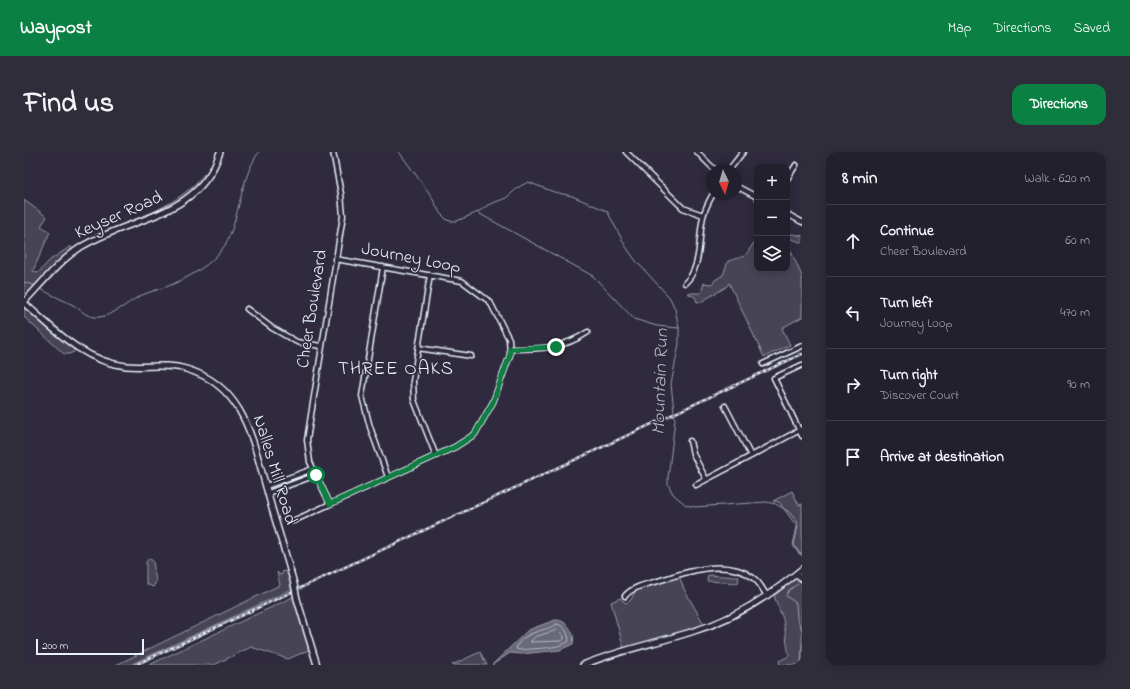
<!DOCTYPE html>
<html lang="en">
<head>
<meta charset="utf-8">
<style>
  :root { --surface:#23202e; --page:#2f2d3a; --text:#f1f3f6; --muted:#a3a3aa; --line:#403e4a; --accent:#0b8043 }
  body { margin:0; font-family:"Indie Flower",sans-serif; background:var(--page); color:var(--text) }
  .controls { position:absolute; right:12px; top:12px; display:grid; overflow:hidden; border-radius:8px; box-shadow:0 2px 10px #0003 }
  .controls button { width:36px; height:36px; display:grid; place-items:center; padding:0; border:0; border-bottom:1px solid var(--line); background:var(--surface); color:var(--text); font:20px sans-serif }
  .compass { position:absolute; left:682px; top:12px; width:36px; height:36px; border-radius:50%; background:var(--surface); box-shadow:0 2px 10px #0003; rotate:175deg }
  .scale { position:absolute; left:12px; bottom:10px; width:108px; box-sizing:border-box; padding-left:4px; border:2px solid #e8f1f8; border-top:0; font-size:11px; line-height:14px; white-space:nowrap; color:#e8f1f8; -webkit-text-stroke:3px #2f2a3d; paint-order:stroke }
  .stop { position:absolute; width:12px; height:12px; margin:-9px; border:3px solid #0b8043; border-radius:50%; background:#fff }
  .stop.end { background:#0b8043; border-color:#fff; box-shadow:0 1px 4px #0008 }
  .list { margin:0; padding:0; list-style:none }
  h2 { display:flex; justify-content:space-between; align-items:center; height:52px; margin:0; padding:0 16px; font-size:17px }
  h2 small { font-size:13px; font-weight:400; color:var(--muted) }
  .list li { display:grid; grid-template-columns:26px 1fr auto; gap:12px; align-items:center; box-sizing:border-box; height:72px; padding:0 16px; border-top:1px solid var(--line) }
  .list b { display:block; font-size:15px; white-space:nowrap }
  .list p { margin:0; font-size:13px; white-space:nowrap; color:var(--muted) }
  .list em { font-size:13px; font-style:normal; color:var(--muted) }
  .icon { flex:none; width:22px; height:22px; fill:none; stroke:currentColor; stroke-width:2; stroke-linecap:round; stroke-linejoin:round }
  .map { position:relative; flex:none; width:778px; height:513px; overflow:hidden; border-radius:12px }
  header { display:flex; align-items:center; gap:24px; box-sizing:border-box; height:56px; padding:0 20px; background:var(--accent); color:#fff }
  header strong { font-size:19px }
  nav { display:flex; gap:22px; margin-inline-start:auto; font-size:14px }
  .intro { display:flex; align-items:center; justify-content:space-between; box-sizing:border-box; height:96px; padding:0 24px }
  h1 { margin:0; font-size:28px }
  .button { padding:10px 18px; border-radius:12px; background:var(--accent); color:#fff; font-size:14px; font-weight:700 }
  main { display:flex; gap:24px; padding:0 24px }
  aside { flex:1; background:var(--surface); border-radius:12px; box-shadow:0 2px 10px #0003 }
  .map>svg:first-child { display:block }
  .green { fill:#464455; stroke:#979aa6 }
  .water { fill:#696978; stroke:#9c9fab }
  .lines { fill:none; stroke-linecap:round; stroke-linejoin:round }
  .shore { stroke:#b5bbc5; stroke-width:1 }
  .stream { stroke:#9c9fab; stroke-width:1 }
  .minor-casing { stroke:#e8f1f8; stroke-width:7 }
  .tertiary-casing { stroke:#e8f1f8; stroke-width:8 }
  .minor { stroke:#2f2a3d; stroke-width:4 }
  .tertiary { stroke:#2f2a3d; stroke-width:5 }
  .rail-casing { stroke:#e8f1f8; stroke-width:2.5 }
  .rail { stroke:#2f2a3d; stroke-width:1; stroke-dasharray:3; stroke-linecap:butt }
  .tertiary-bridge-casing { stroke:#e8f1f8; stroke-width:8; stroke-linecap:butt }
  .tertiary-bridge { stroke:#2f2a3d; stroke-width:5 }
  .route { stroke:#0b8043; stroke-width:5 }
  .labels { text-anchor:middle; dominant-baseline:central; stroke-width:3; stroke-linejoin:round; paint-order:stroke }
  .street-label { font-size:18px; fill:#e8f1f8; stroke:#2f2a3d }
  .neighbourhood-label { font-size:19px; letter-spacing:1px; fill:#e8f1f8; stroke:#2f2a3d }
  .water-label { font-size:19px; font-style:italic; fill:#afb4be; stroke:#2f2a3d }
</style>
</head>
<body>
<header>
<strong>Waypost</strong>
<nav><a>Map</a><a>Directions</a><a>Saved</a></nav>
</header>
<div class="intro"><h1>Find us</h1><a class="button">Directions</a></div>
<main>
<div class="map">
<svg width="778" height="513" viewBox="0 0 778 513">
  <rect width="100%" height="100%" fill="#2f2a3d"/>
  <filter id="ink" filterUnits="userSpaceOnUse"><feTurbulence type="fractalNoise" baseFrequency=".025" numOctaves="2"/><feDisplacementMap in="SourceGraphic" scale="8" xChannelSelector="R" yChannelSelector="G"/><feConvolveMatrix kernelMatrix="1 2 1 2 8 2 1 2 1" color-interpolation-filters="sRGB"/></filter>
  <g filter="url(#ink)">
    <path class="green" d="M181,21L183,23C165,48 138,58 111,70L110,68C138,57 161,45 181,21Z
      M0,48L23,65L17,74L26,80L9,119L14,121L26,108L47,94L48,98L5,140L0,142Z
      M769,82L778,84V91L768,87L764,88L766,92V97L778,124V165L758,176L766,193L740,205L705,131L702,135L677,150H673L671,145L663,141H677L680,131L688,132L691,128L699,123L704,109L721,104L733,86V117H763V83Z
      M0,156L50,197V200L45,202H40L0,165Z
      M768,339L775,353L778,352V403L774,401L769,393L773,375L755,350L749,349Z
      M125,406L129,409L132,430L129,435L122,432V410Z
      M259,419L264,420L268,437L106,513H92L256,433L253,420L256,423L258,422Z
      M684,423L715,425L714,431L683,429Z
      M655,424L660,437L681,474L600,497L587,450L596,446L600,450L603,451L607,448L611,439Z
      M769,428H774L778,430V513H756L755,509L765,504L759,467L750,444Z
      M269,445L285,498L264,507L227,495L190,513H125Z
      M456,500L463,513H428Z"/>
    <path class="water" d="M531,468C543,467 552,482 549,492L536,498L497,502L486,501L468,513L504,478Z"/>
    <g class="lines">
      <path class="shore" d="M533,472C541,474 544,481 545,489C536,497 510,496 497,498L492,497C497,479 521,480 533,472Z
        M534,478L540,484V487L537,489L506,490L511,485Z"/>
      <path class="stream" d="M375,0L406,42L416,61L423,68L427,69H433L454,60L464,53L482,46L495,35L504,30L530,40L548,44L583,59L602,95L612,109L646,146L651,157L655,176V192L647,232L651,268L644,326V332L649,342L662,353L671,355L742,350L752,352L765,360L773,369L774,374L770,393L778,404
        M454,61L569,124L610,167L633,174L655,176
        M0,130L12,134
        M16,137C27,142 38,148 49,153C56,157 61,164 70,165C85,167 103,151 116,144C124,140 133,138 142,135C162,127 189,113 201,93C217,64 215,28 235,0
        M774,432L765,438L762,444L772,451L773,466L778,478
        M777,513L778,492"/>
      <g class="minor-casing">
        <path id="minor" d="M602,0L659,56L679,63
          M673,0L691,18
          M705,18L719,0
          M763,27L772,13
          M712,34L733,45
          M763,62L778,70
          M359,115L338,244L346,275L364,325
          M406,123L389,229L390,248L412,304
          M661,131C678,116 674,86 679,65C681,57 685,49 689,42
          M223,157L248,176L273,190L297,194
          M394,196L447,204
          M486,197C516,197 539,197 564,180
          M739,212L778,194
          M778,213L750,226L778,284
          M701,254L727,304
          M666,289L669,302L682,327
          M672,333L778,277
          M242,334L289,317
          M244,341L292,323
          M306,352L286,310L283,288L319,64L317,42L309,0
          M269,369L431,295L451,282L469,250L486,203L485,187L466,150L438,129L311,107
          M772,422L778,427
          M601,444C608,435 623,432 634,429C661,420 702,406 728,425C735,429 739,438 743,444"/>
      </g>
      <g class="tertiary-casing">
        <path id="tertiary" d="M0,150C18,131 35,109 57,95C107,64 175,66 196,0
          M0,151C30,177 60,210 102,214C122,216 142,211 162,217C222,234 229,291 244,342C252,372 262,402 270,432
          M273,447L293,513
          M559,513C595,498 633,491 670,479C710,467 747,443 778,417"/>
      </g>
      <use href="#minor" class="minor"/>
      <use href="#tertiary" class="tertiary"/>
      <g class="rail-casing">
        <path id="rail" d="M111,513L778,202"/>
      </g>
      <use href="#rail" class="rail"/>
      <g class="tertiary-bridge-casing">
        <path id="tertiary-bridge" d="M270,432L273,447"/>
      </g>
      <use href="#tertiary-bridge" class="tertiary-bridge"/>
    </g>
  </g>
  <g class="lines" filter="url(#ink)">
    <path class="route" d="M292,323L306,352L431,295L451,282L469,250L486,203V197L532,195"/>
  </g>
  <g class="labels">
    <g class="street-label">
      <text transform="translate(95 64) rotate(-24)">Keyser Road</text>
      <text transform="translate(387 107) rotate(11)">Journey Loop</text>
      <text transform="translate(289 157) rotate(-81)">Cheer Boulevard</text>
      <text transform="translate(250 318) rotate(73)">Nalles Mill Road</text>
    </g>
    <g class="neighbourhood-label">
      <text x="372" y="217">THREE OAKS</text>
    </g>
    <g class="water-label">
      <text transform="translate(637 230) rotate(-88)">Mountain Run</text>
    </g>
  </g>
</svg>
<div class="controls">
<button>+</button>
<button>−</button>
<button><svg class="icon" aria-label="layers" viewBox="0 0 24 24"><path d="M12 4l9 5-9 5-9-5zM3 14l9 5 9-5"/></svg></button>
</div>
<svg class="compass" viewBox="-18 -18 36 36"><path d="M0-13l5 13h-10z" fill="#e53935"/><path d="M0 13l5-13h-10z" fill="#a3a3aa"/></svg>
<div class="scale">200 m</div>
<div class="stop" style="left:292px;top:323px"></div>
<div class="stop end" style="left:532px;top:195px"></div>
</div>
<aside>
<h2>8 min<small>Walk · 620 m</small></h2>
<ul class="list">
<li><svg class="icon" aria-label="ahead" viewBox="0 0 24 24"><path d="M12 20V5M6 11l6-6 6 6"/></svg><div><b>Continue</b><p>Cheer Boulevard</p></div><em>60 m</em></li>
<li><svg class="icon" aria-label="left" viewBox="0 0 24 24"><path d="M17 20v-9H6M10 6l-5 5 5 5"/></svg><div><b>Turn left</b><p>Journey Loop</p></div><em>470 m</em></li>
<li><svg class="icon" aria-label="right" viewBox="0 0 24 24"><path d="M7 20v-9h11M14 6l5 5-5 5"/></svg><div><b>Turn right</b><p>Discover Court</p></div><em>90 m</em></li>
<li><svg class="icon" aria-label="arrive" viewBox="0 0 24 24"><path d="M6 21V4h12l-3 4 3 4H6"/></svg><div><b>Arrive at destination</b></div></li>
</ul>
</aside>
</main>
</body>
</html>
